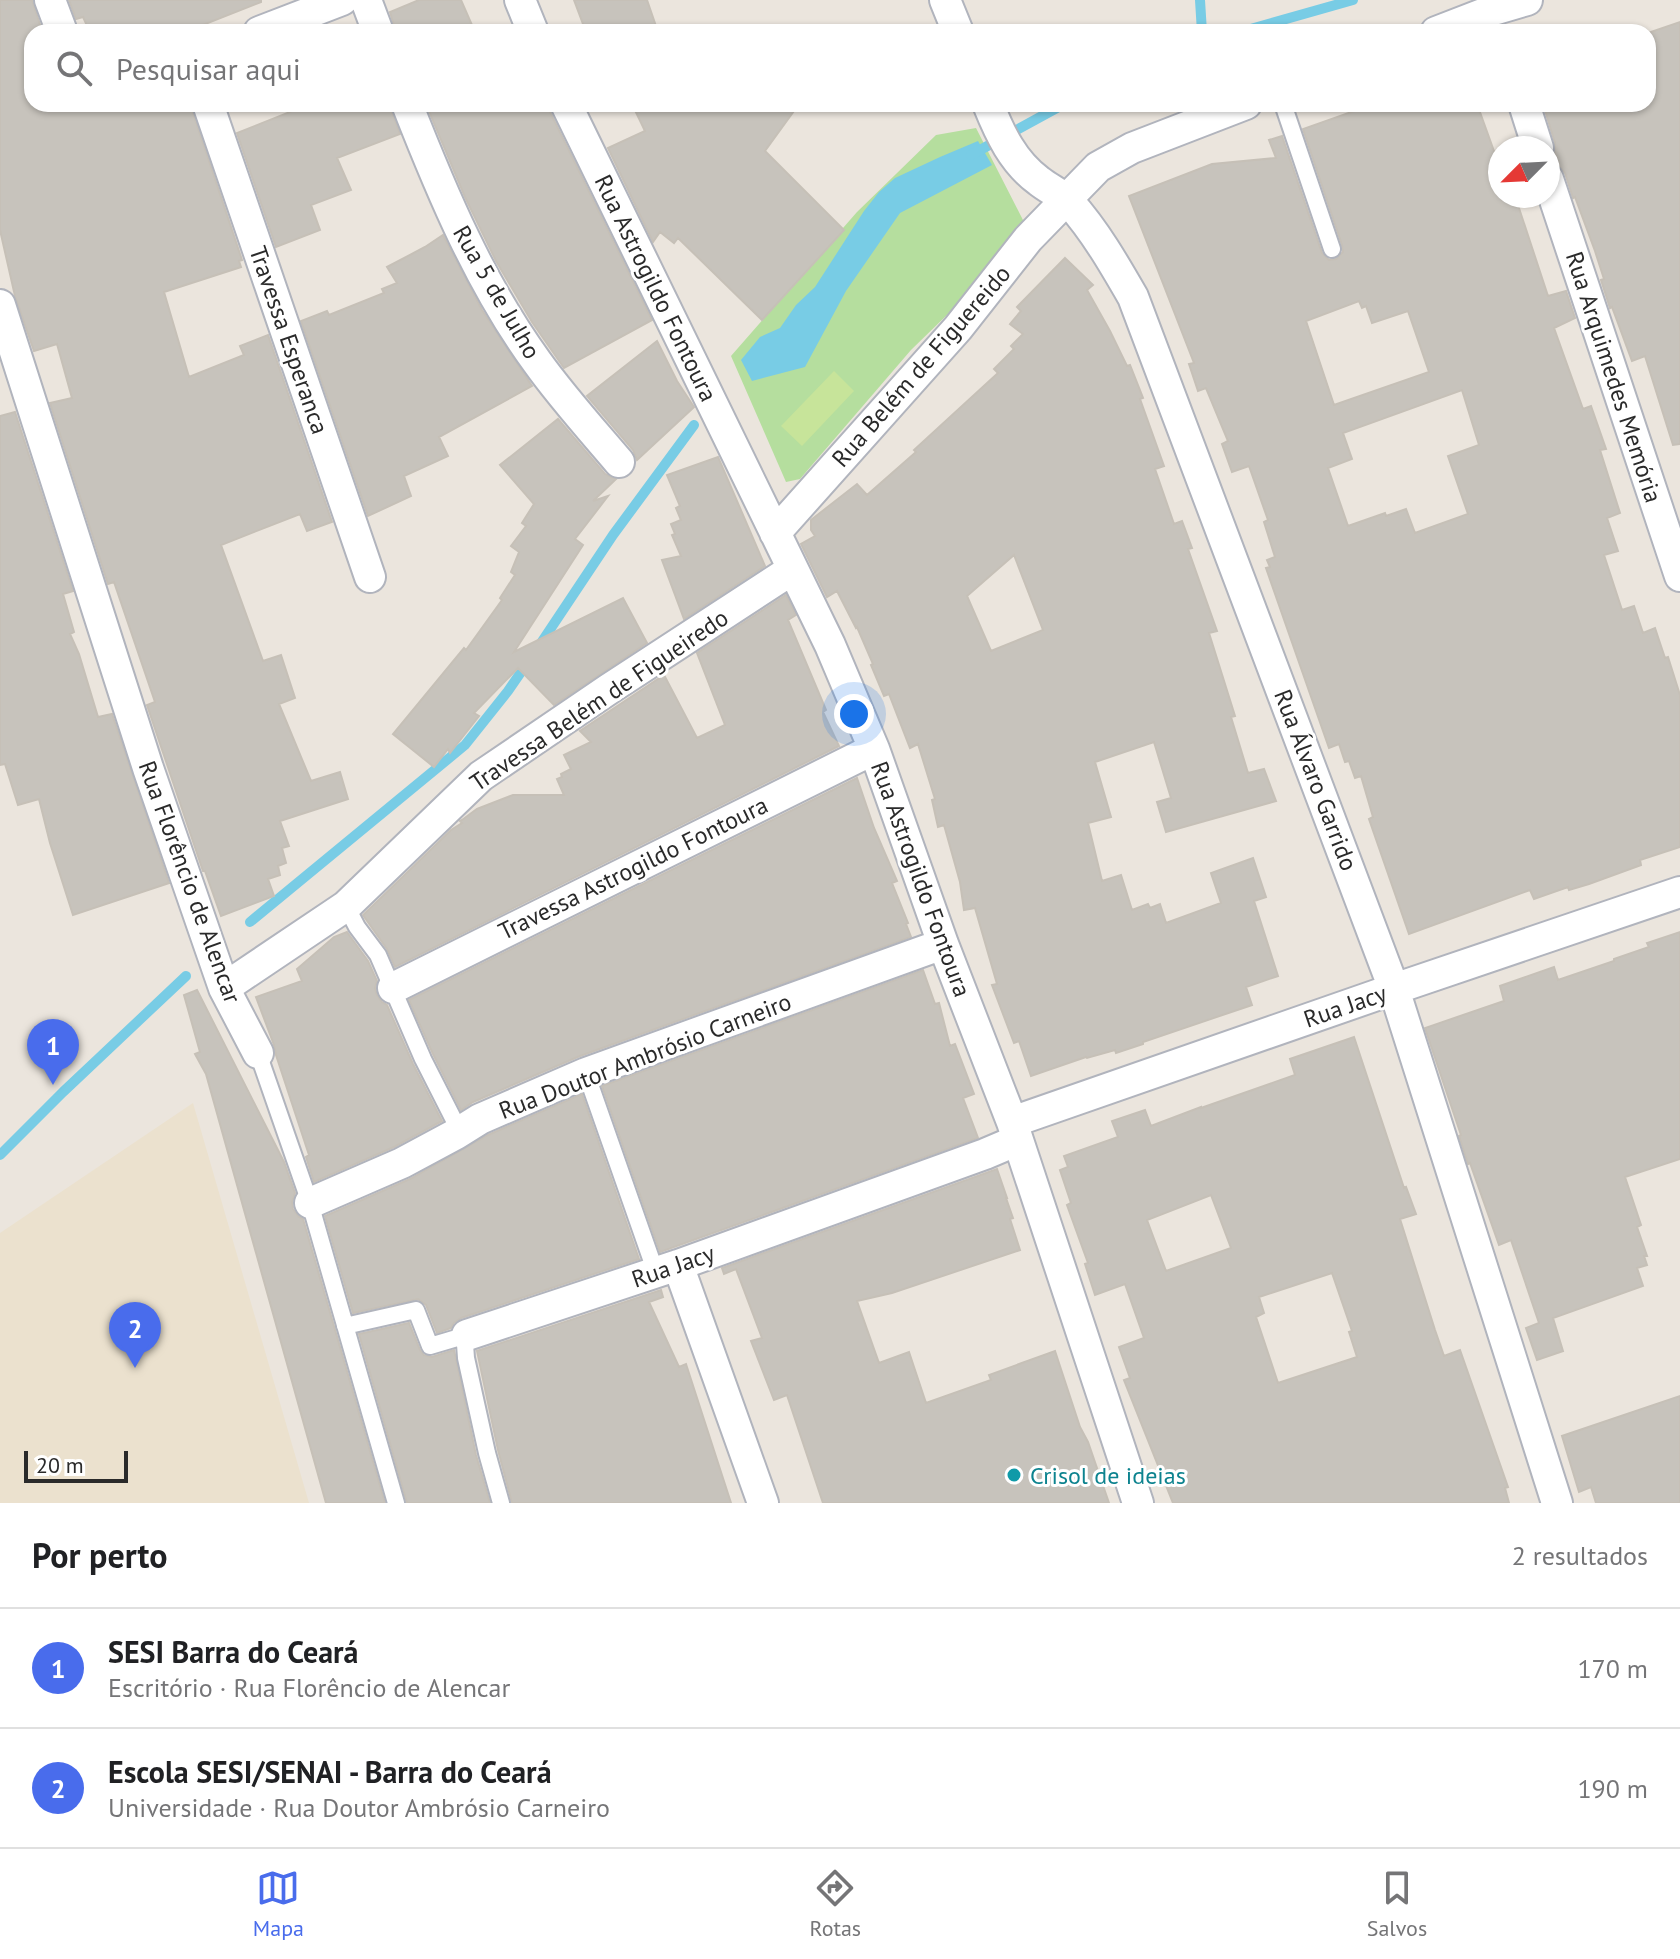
<!DOCTYPE html>
<html lang="pt">
<head>
<meta charset="utf-8">
<style>
  :root { --surface:#fff; --page:#f2f2f2; --text:#202124; --muted:#757577; --line:#e0e0e0; --accent:#496cec }
  body { margin:0; font-family:"PT Sans",sans-serif; background:var(--page); color:var(--text) }
  .compass { position:absolute; left:1488px; top:136px; width:72px; height:72px; border-radius:50%; background:var(--surface); box-shadow:0 2px 6px #0004; rotate:246deg }
  .scale { position:absolute; left:24px; bottom:20px; width:104px; box-sizing:border-box; padding-left:8px; border:4px solid #2a2a2a; border-top:0; font-size:22px; line-height:28px; white-space:nowrap; color:#2a2a2a; -webkit-text-stroke:6px #fff; paint-order:stroke }
  .you { position:absolute; left:854px; top:714px; width:28px; height:28px; margin:-20px; border:6px solid #fff; border-radius:50%; background:#1a73e8; box-shadow:0 0 0 12px #1a73e833 }
  .badge { display:grid; place-items:center; width:52px; height:52px; border-radius:50%; background:var(--accent); color:#fff; font-size:26px; font-weight:700 }
  .pin { position:absolute; translate:-50% -66px; filter:drop-shadow(0 2px 4px #0008) }
  .pin::after { content:''; position:absolute; top:42px; width:28px; height:24px; background:inherit; clip-path:polygon(0 0,100% 0,50% 100%) }
  .list { margin:0; padding:0; list-style:none }
  h2 { display:flex; justify-content:space-between; align-items:center; height:104px; margin:0; padding:0 32px; font-size:34px }
  h2 small { font-size:26px; font-weight:400; color:var(--muted) }
  .list li { display:grid; grid-template-columns:52px 1fr auto; gap:24px; align-items:center; box-sizing:border-box; height:120px; padding:0 32px; border-top:2px solid var(--line) }
  .list b { display:block; font-size:30px; white-space:nowrap }
  .list p { margin:0; font-size:26px; white-space:nowrap; color:var(--muted) }
  .list em { font-size:26px; font-style:normal; color:var(--muted) }
  .icon { flex:none; width:44px; height:44px; fill:none; stroke:currentColor; stroke-width:2; stroke-linecap:round; stroke-linejoin:round }
  .map { position:relative; flex:none; width:1680px; height:1503px; overflow:hidden }
  .search { position:absolute; background:var(--surface); box-shadow:0 2px 6px #0004; left:24px; right:24px; top:24px; height:88px; display:flex; align-items:center; gap:20px; box-sizing:border-box; padding:0 28px; border-radius:24px; color:var(--muted); font-size:30px }
  .sheet { height:344px; background:var(--surface) }
  nav { display:flex; justify-content:space-around; align-items:center; box-sizing:border-box; height:112px; border-top:2px solid var(--line); background:var(--surface); font-size:22px; color:var(--muted) }
  nav a { display:grid; justify-items:center; gap:4px }
  nav .on { color:var(--accent) }
  .map>svg:first-child { display:block }
  .education { fill:#ebe1ce }
  .green { fill:#b5de9e }
  .pitch { fill:#c7e49a }
  .water { fill:#78cce5 }
  .lines { fill:none; stroke-linecap:round; stroke-linejoin:round }
  .stream { stroke:#78cce5; stroke-width:10 }
  .building { fill:#c7c3bc; stroke:#c6c0b7; stroke-width:2; fill-rule:evenodd }
  .lane-casing { stroke:#b1b4bd; stroke-width:20 }
  .street-casing { stroke:#b1b4bd; stroke-width:34 }
  .lane { stroke:#fff; stroke-width:16 }
  .street { stroke:#fff; stroke-width:30 }
  .culture-dot { fill:#0f9aa8; stroke:#fff; stroke-width:3 }
  .labels { text-anchor:middle; dominant-baseline:central; stroke-width:6; stroke-linejoin:round; paint-order:stroke }
  .street-label { font-size:24px; fill:#2a2a2a; stroke:#fff }
  .culture-label { font-size:24px; fill:#0d838f; stroke:#fff; text-anchor:start }
</style>
</head>
<body>
<div class="map">
<svg width="1680" height="1503" viewBox="0 0 1680 1503">
  <rect width="100%" height="100%" fill="#ebe5dd"/>
  <path class="education" d="M193,1103L309,1503H0V1233Z"/>
  <path class="green" d="M976,128L1025,224L1022,242L911,350L800,479L786,482L731,356L857,212L936,135Z"/>
  <path class="pitch" d="M834,371L854,391L802,446L781,426Z"/>
  <path class="water" d="M978,141L992,165L900,213L846,291L805,367L752,381L741,360L760,337L780,328L796,305L815,287L864,211L879,192L895,178L940,157Z"/>
  <g class="lines">
    <path class="stream" d="M1200,0L1202,32
      M1240,32L1353,0
      M971,155L1064,104
      M539,646L613,535L694,425
      M250,922L465,745L508,691L528,662
      M0,1155L63,1092L186,976"/>
  </g>
  <path class="building" d="M0,0H32L42,31L32,32V104H190L242,260L239,261L241,267L164,292L189,377L244,355L240,346L268,335L332,522L307,531L300,514L221,545L263,661L281,655L295,698L279,704L311,781L340,772L348,799L280,821L289,846L282,848L286,863L278,866L280,875L268,879L274,896L221,916L205,871H203L147,705L155,702L114,582L108,584L50,403L72,398L57,344L34,351L15,296L0,230Z
    M69,0H261V2L185,32H90L83,17L76,19Z
    M419,0H461L475,32H396L390,12Z
    M574,0H647L658,32H586Z
    M1680,22V444L1673,445L1645,356L1632,361L1612,307L1610,308L1601,280L1604,279L1595,251L1575,197L1573,198L1565,173L1558,165L1555,154V143L1543,104H1648V33Z
    M310,104H389L400,134L337,158L351,190L311,205L320,230L276,247L237,133Z
    M426,104H548L550,112L652,320L564,368L532,322L496,261L465,197Z
    M632,104H799L765,151L844,230L762,320L678,238L674,243L660,232L653,242L608,148L645,131Z
    M1374,104H1477L1500,168V196H1515L1548,296L1566,291L1575,318L1554,328L1583,409L1591,406L1606,449L1600,450L1620,513L1607,518L1618,551L1604,555L1622,610L1634,606L1643,633L1655,628L1665,658L1668,657L1680,695V847L1640,860L1641,865L1589,884L1569,890L1568,887L1534,899L1530,890L1409,934L1369,819L1373,817L1361,776L1355,778L1349,761L1345,762L1339,744L1329,748L1266,568L1270,567L1267,560L1275,557L1264,522L1268,520L1249,466L1232,472L1222,444L1228,441L1206,388L1198,391L1189,364L1194,363L1129,196L1212,164L1276,158L1269,140L1282,136L1322,253L1329,260L1336,259L1343,252L1342,245L1303,129ZM1359,301L1362,308L1366,306L1372,323L1408,311L1429,372L1334,405L1306,321ZM1462,390L1479,445L1448,456L1468,514L1415,533L1406,509L1386,516L1385,513L1348,526L1328,468L1352,459L1343,433Z
    M443,235L482,310L532,386L439,437L448,456L404,476L411,496L368,516L301,321L327,311L329,315L384,293L382,289L397,283L387,267L425,247Z
    M1065,258L1093,285L1087,290L1110,331L1127,366L1130,365L1143,398L1140,399L1164,466L1155,469L1174,524L1182,521L1192,548L1188,549L1217,631L1209,633L1235,716L1231,717L1248,773L1264,769L1276,801L1166,832L1157,802L1171,798L1154,742L1095,762L1111,817L1088,823L1102,881L1121,875L1132,910L1148,904L1150,908L1160,904L1166,923L1221,903L1211,873L1253,858L1266,897L1254,901L1278,976L1246,987L1252,1005L1143,1042V1044L1116,1053L1115,1050L1087,1058L1086,1057L1031,1076L1019,1041L1014,1043L992,985L997,984L975,908L964,910L960,882L944,825L938,827L932,800L935,799L918,744L910,748L889,694L884,696L871,665L873,664L857,627L856,628L837,591L827,597L801,544L815,536L811,530V520L857,484L867,495L916,452L914,450L998,373L994,369L1014,349L1011,346L1023,334L1010,324L1021,311L1017,307ZM1014,555L1043,630L991,651L967,596Z
    M657,341L677,381L694,407L637,460L633,450L587,396Z
    M15,412L73,591L63,594L74,632L70,634L79,654L98,717L112,714L169,883L73,915L50,843L39,799L18,805L5,764L0,765V416Z
    M558,419L605,474L616,479L593,501L608,496L575,539L583,545L514,652L623,598L647,643L554,705L518,668L474,713L479,716L450,753L448,749L434,767L393,734L464,648L466,650L502,600L500,598L515,575L511,572L519,552L511,546L526,526L522,523L534,504L500,465Z
    M718,457L765,566L684,619L662,560L681,556L672,535L675,534L671,524L681,520L676,508L680,506L667,475Z
    M786,595L796,615L788,620L826,710L823,712L839,746L395,967L387,949L363,915L451,830L462,823L460,821L462,820L477,809L513,795H564L557,779L562,777L561,774L571,769L564,755L591,742L580,731L664,675L697,738L725,725L697,653Z
    M857,778L874,828L897,881L892,883L908,923L906,924L911,937L580,1056L473,1102L461,1110L433,1054L409,1000Z
    M347,932L368,961L377,981L375,988L377,995L382,1002L387,1005L413,1064L442,1121L394,1147L314,1182L306,1157L309,1155L276,1055L274,1045L256,997L302,981L297,969L334,937Z
    M1680,932V1159L1625,1177L1641,1225L1637,1227L1647,1256H1644L1647,1265L1637,1268L1643,1286L1553,1318L1563,1351L1537,1360L1526,1328L1539,1323L1511,1240L1499,1245L1470,1163L1468,1164L1459,1136L1461,1135L1425,1028L1504,1001L1500,986L1554,967L1558,980L1614,961V959L1649,947L1647,943Z
    M923,970L935,1004L939,1003L950,1046L955,1044L974,1094L963,1098L978,1138L660,1252L602,1086Z
    M197,990L284,1162L295,1193L292,1202L293,1209L299,1217L303,1219L385,1503H326L206,1074L195,1054L200,1052L184,995Z
    M1354,1037L1404,1188L1406,1187L1416,1214L1400,1219L1435,1330L1444,1356L1460,1350L1508,1487L1505,1488L1509,1503H1173L1124,1380L1130,1378L1119,1347L1144,1338L1125,1284L1095,1295L1085,1264L1088,1263L1067,1205L1071,1203L1060,1170L1068,1167L1064,1156L1118,1137L1112,1121L1145,1110L1151,1126L1201,1107V1108L1295,1075L1290,1059ZM1211,1195L1231,1248L1166,1271L1147,1220ZM1332,1273L1352,1331L1349,1332L1357,1357L1278,1383L1256,1317L1264,1313L1259,1297Z
    M582,1094L639,1259L461,1318L454,1323L451,1328L437,1333L426,1305L418,1299L353,1313L325,1216L410,1179L488,1135Z
    M997,1169L1007,1198H1006L1013,1218L1010,1219L1020,1250L892,1293L857,1301L879,1363L909,1352L926,1403L991,1380L989,1375L1055,1351L1080,1427L1088,1442L1109,1503H823L787,1395L774,1400L751,1341L762,1338L736,1269L724,1274L722,1268Z
    M661,1290L663,1297L649,1302L679,1367L686,1364L731,1503H512L498,1450L477,1351Z
    M409,1323L420,1350L424,1355L432,1357L454,1350L476,1455L490,1503H407L359,1334Z
    M1680,1396V1503H1596L1591,1487L1579,1492L1562,1436Z"/>
  <g class="lines">
    <g class="lane-casing">
      <path id="lane" d="M1283,104L1332,249
        M346,906L357,927L378,955L423,1059L460,1132
        M258,1053L310,1203L396,1503
        M586,1073L656,1273
        M345,1326L416,1310L430,1346L467,1335L465,1344L466,1358L487,1453L501,1503"/>
    </g>
    <g class="street-casing">
      <path id="street" d="M50,0L62,32
        M366,0L378,32
        M520,0L533,32
        M945,0L958,32
        M259,32L342,0
        M1436,32L1493,10L1527,0
        M208,104L370,577
        M407,104C442,193 480,284 537,362C562,397 591,429 619,462
        M566,104L830,645L874,749L943,944L1012,1122L1138,1503
        M988,104C1000,134 1013,162 1039,181C1049,189 1061,194 1070,203C1095,231 1114,264 1133,297L1394,989L1557,1503
        M1524,104L1538,148
        M1548,179L1680,576
        M0,305L148,768L224,988L258,1053
        M775,533L958,328L1028,239L1098,167L1132,148L1246,104
        M224,988L346,906L481,776L609,689L793,569
        M393,988L874,749
        M1012,1122L1394,989L1680,892
        M310,1203L402,1163L456,1134L480,1119L586,1073L943,944
        M678,1265L763,1503
        M467,1335L678,1265L985,1154L1018,1140"/>
    </g>
    <use href="#lane" class="lane"/>
    <use href="#street" class="street"/>
  </g>
  <circle class="culture-dot" cx="1014" cy="1475" r="8"/>
  <g class="labels">
    <g class="street-label">
      <text transform="translate(656 288) rotate(64)">Rua Astrogildo Fontoura</text>
      <text transform="translate(497 292) rotate(60)">Rua 5 de Julho</text>
      <text transform="translate(289 340) rotate(71)">Travessa Esperanca</text>
      <text transform="translate(921 366) rotate(-49)">Rua Belém de Figuereido</text>
      <text transform="translate(1614 377) rotate(72)">Rua Arquimedes Memória</text>
      <text transform="translate(599 700) rotate(-34)">Travessa Belém de Figueiredo</text>
      <text transform="translate(1316 780) rotate(69)">Rua Álvaro Garrido</text>
      <text transform="translate(633 868) rotate(-26)">Travessa Astrogildo Fontoura</text>
      <text transform="translate(921 879) rotate(70)">Rua Astrogildo Fontoura</text>
      <text transform="translate(190 882) rotate(70)">Rua Florêncio de Alencar</text>
      <text transform="translate(1345 1006) rotate(-19)">Rua Jacy</text>
      <text transform="translate(645 1056) rotate(-21)">Rua Doutor Ambrósio Carneiro</text>
      <text transform="translate(673 1266) rotate(-19)">Rua Jacy</text>
    </g>
    <g class="culture-label">
      <text x="1030" y="1475">Crisol de ideias</text>
    </g>
  </g>
</svg>
<svg class="compass" viewBox="-18 -18 36 36"><path d="M0-13l5 13h-10z" fill="#e53935"/><path d="M0 13l5-13h-10z" fill="#757577"/></svg>
<div class="scale">20 m</div>
<div class="you"></div>
<div class="pin badge" style="left:53px;top:1085px">1</div>
<div class="pin badge" style="left:135px;top:1368px">2</div>
<div class="search"><svg class="icon" aria-label="search" viewBox="0 0 24 24"><circle cx="10" cy="10" r="6"/><path d="M15 15l6 6"/></svg>Pesquisar aqui</div>
</div>
<section class="sheet">
<h2>Por perto<small>2 resultados</small></h2>
<ul class="list">
<li><span class="badge">1</span><div><b>SESI Barra do Ceará</b><p>Escritório · Rua Florêncio de Alencar</p></div><em>170 m</em></li>
<li><span class="badge">2</span><div><b>Escola SESI/SENAI - Barra do Ceará</b><p>Universidade · Rua Doutor Ambrósio Carneiro</p></div><em>190 m</em></li>
</ul>
</section>
<nav>
<a class="on"><svg class="icon" aria-label="map" viewBox="0 0 24 24"><path d="M3 6l6-2 6 2 6-2v14l-6 2-6-2-6 2zM9 4v14M15 6v14"/></svg>Mapa</a>
<a><svg class="icon" aria-label="directions" viewBox="0 0 24 24"><path d="M12 3l9 9-9 9-9-9zM9 14v-3h6M13 9l2 2-2 2"/></svg>Rotas</a>
<a><svg class="icon" aria-label="saved" viewBox="0 0 24 24"><path d="M7 4h10v16l-5-4-5 4z"/></svg>Salvos</a>
</nav>
</body>
</html>
